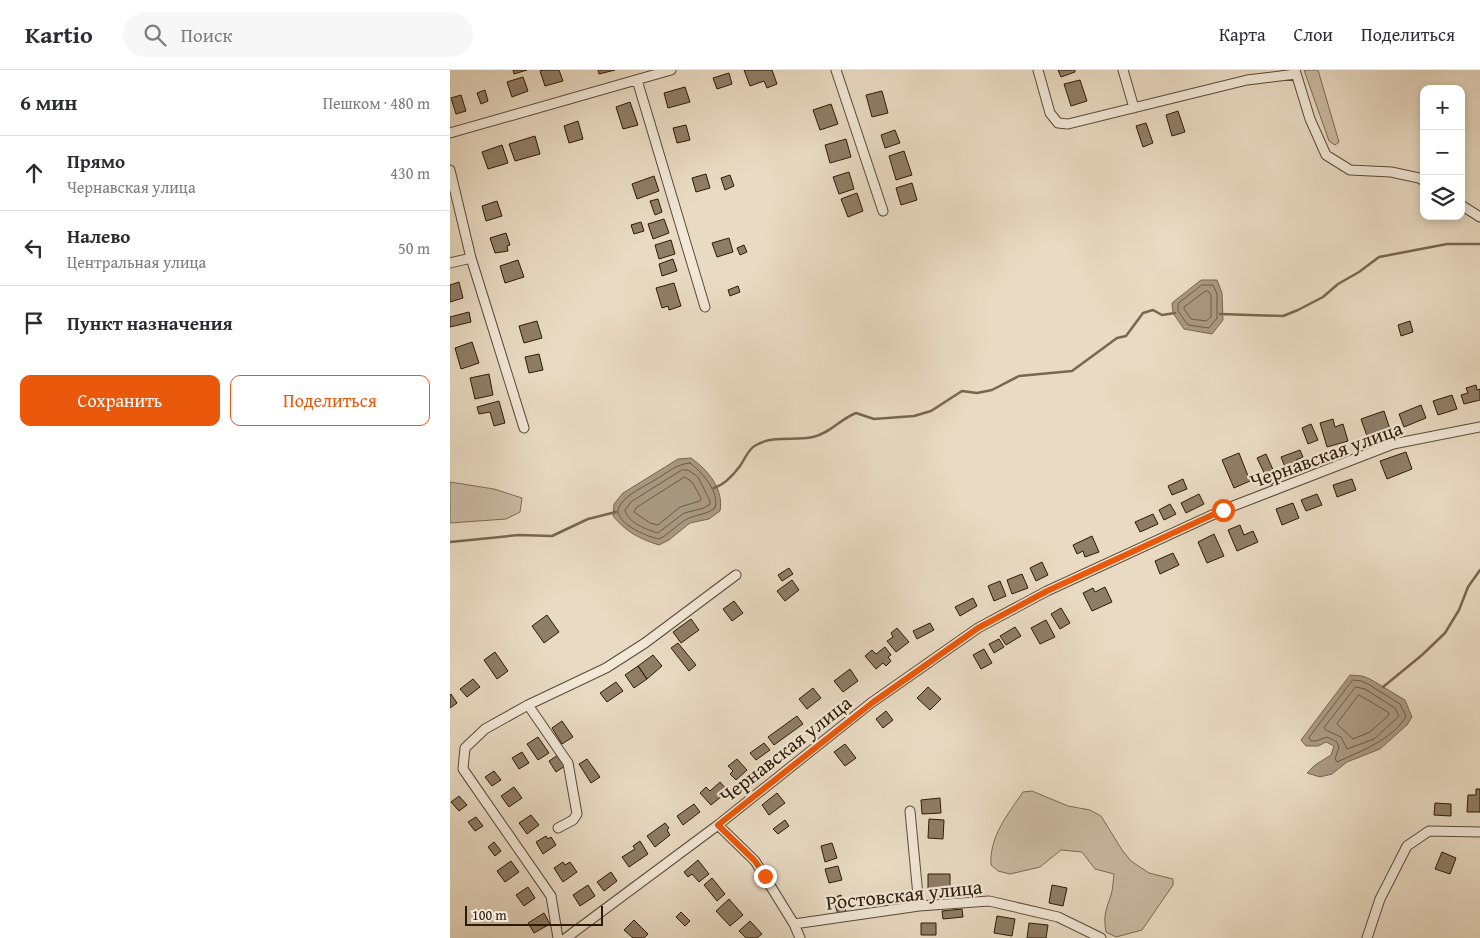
<!DOCTYPE html>
<html lang="ru">
<head>
<meta charset="utf-8">
<style>
  :root { --surface:#fff; --page:#f7f7f7; --text:#2b2b33; --muted:#7c7c81; --line:#e1e1e2; --accent:#ea580c }
  body { margin:0; font-family:"Gentium Book Plus",serif; background:var(--page); color:var(--text) }
  .controls { position:absolute; right:15px; top:15px; display:grid; overflow:hidden; border-radius:10px; box-shadow:0 2px 8px #0003 }
  .controls button { width:45px; height:45px; display:grid; place-items:center; padding:0; border:0; border-bottom:1px solid var(--line); background:var(--surface); color:var(--text); font:25px sans-serif }
  .scale { position:absolute; left:15px; bottom:12px; width:138px; box-sizing:border-box; padding-left:5px; border:2px solid #2d1a04; border-top:0; font-size:14px; line-height:18px; white-space:nowrap; color:#2d1a04; -webkit-text-stroke:4px #f1e8d8; paint-order:stroke }
  .stop { position:absolute; width:15px; height:15px; margin:-11px; border:4px solid #ea580c; border-radius:50%; background:#fff }
  .stop.end { background:#ea580c; border-color:#fff; box-shadow:0 1px 5px #0008 }
  .list { margin:0; padding:0; list-style:none }
  h2 { display:flex; justify-content:space-between; align-items:center; height:65px; margin:0; padding:0 20px; font-size:21px }
  h2 small { font-size:16px; font-weight:400; color:var(--muted) }
  .list li { display:grid; grid-template-columns:32px 1fr auto; gap:15px; align-items:center; box-sizing:border-box; height:75px; padding:0 20px; border-top:1px solid var(--line) }
  .list b { display:block; font-size:19px; white-space:nowrap }
  .list p { margin:0; font-size:16px; white-space:nowrap; color:var(--muted) }
  .list em { font-size:16px; font-style:normal; color:var(--muted) }
  .actions { display:flex; gap:10px; padding:15px 20px }
  .actions a { flex:1; padding:11px 0; border:1px solid var(--accent); border-radius:10px; text-align:center; font-size:18px; color:var(--accent) }
  .actions .main { background:var(--accent); color:#fff }
  .icon { flex:none; width:28px; height:28px; fill:none; stroke:currentColor; stroke-width:2; stroke-linecap:round; stroke-linejoin:round }
  .map { position:relative; flex:none; width:1030px; height:868px; overflow:hidden }
  header { display:flex; align-items:center; gap:30px; box-sizing:border-box; height:70px; padding:0 25px; background:var(--surface); border-bottom:1px solid var(--line) }
  header strong { font-size:24px }
  nav { display:flex; gap:28px; margin-inline-start:auto; font-size:18px }
  .search { width:350px; height:45px; background:var(--page); display:flex; align-items:center; gap:12px; box-sizing:border-box; padding:0 18px; border-radius:28px; color:var(--muted); font-size:19px }
  main { display:flex }
  aside { flex:1; background:var(--surface) }
  .map>svg:first-child { display:block }
  .green { fill:#c9baa3; stroke:#7b6a54 }
  .water { fill:#a99982; stroke:#776650 }
  .lines { fill:none; stroke-linecap:round; stroke-linejoin:round }
  .shore { stroke:#6b5a43; stroke-width:1 }
  .stream { stroke:#776650; stroke-width:2.5 }
  .building { fill:#8f7e67; stroke:#2d1a04 }
  .minor-casing { stroke:#5c4a34; stroke-width:11 }
  .minor { stroke:#f1e8d8; stroke-width:9 }
  .route { stroke:#ea580c; stroke-width:6 }
  .labels { text-anchor:middle; dominant-baseline:central; stroke-width:4.5; stroke-linejoin:round; paint-order:stroke }
  .street-label { font-size:20px; fill:#2d1a04; stroke:#f1e8d8 }
</style>
</head>
<body>
<header>
<strong>Kartio</strong>
<div class="search"><svg class="icon" aria-label="search" viewBox="0 0 24 24"><circle cx="10" cy="10" r="6"/><path d="M15 15l6 6"/></svg>Поиск</div>
<nav><a>Карта</a><a>Слои</a><a>Поделиться</a></nav>
</header>
<main>
<aside>
<h2>6 мин<small>Пешком · 480 m</small></h2>
<ul class="list">
<li><svg class="icon" aria-label="ahead" viewBox="0 0 24 24"><path d="M12 20V5M6 11l6-6 6 6"/></svg><div><b>Прямо</b><p>Чернавская улица</p></div><em>430 m</em></li>
<li><svg class="icon" aria-label="left" viewBox="0 0 24 24"><path d="M17 20v-9H6M10 6l-5 5 5 5"/></svg><div><b>Налево</b><p>Центральная улица</p></div><em>50 m</em></li>
<li><svg class="icon" aria-label="arrive" viewBox="0 0 24 24"><path d="M6 21V4h12l-3 4 3 4H6"/></svg><div><b>Пункт назначения</b></div></li>
</ul>
<div class="actions"><a class="main">Сохранить</a><a>Поделиться</a></div>
</aside>
<div class="map">
<svg width="1030" height="868" viewBox="0 0 1030 868">
  <rect width="100%" height="100%" fill="#e9dbc3"/>
  <filter id="stains"><feTurbulence type="fractalNoise" baseFrequency=".004" numOctaves="4"/><feColorMatrix values="0 0 0 0 .2 0 0 0 0 .09 0 0 0 0 .02 0 0 0 .5 -.17"/></filter>
  <radialGradient id="worn" r=".72"><stop offset=".6" stop-color="#630" stop-opacity="0"/><stop offset="1" stop-color="#630" stop-opacity=".3"/></radialGradient>
  <path class="green" d="M854,0H868L889,72L885,75L879,71Z
    M0,412L44,419L72,428L70,442L56,449L0,453Z
    M582,721L618,736L640,740L651,746L672,780L681,791L699,803L723,809V815L692,860L666,867L656,862C653,846 656,840 661,825C663,819 663,811 664,804L645,799L632,782L611,780L590,797L560,804L548,801L541,795C539,767 558,744 573,722Z"/>
  <path class="water" d="M751,210H767L772,223L773,250L762,264L734,259L723,243L722,233Z
    M241,388C258,400 274,419 270,441L259,449L240,453L219,470L209,475C190,469 176,462 163,446L164,434L173,423L228,389Z
    M900,605L912,606L920,609L955,630L962,647L957,655L930,679L897,692L882,704L870,707L857,703L865,695L881,685L884,676L876,672L868,676H856L851,670Z"/>
  <g class="lines">
    <path class="shore" d="M752,215H763L767,224V248L759,258L738,255L728,241V234Z
      M758,221L761,225V247L756,251L741,249L734,239V237L754,222Z
      M240,393C252,402 270,422 265,438C255,445 249,444 239,448C228,453 220,464 209,469C197,467 159,451 170,435C178,423 194,417 205,410C217,403 226,394 240,393Z
      M232,400H238L248,407L260,431V434L254,438L234,443L208,463C197,460 177,452 175,440L181,432Z
      M235,407L242,412L251,428L250,431L230,437L208,455L200,453L184,442L186,438Z
      M903,610L911,611L918,614L950,634L956,646C944,669 909,682 887,692L885,689L889,677L887,672L877,667L866,671H861L859,668Z
      M906,617L915,619L945,638L949,646L924,669L897,679L891,667L876,660L874,658Z
      M909,625L938,642L939,645L920,662L903,669L887,654Z"/>
    <path class="stream" d="M770,244L833,246L848,240L873,227L888,214L909,202L929,187L997,174H1030
      M264,418C274,415 284,404 290,396C295,389 298,379 306,375C324,365 344,371 363,367C381,363 390,349 406,343L424,349L464,346L481,341L512,321L527,323L542,320L569,306L622,301L667,268L676,266L693,243L703,240L712,245L725,243
      M0,472L69,465L102,466L138,449L166,442
      M933,617L972,585L995,563L1009,540L1018,517L1030,500"/>
  </g>
  <path class="building" d="M63,0H77L64,4Z
    M93,0H109L113,11L95,16L90,1Z
    M148,0H165L149,4Z
    M294,0H322L327,14L317,18L314,11L300,16Z
    M608,0H625V2L611,7Z
    M279,3L282,14L267,19L263,8Z
    M73,7L78,21L62,27L57,12Z
    M630,10L637,31L621,36L614,14Z
    M235,17L240,32L218,38L214,23Z
    M35,20L38,31L31,34L27,23Z
    M432,21L438,43L422,47L416,25Z
    M11,25L16,41L6,44L1,28Z
    M180,32L188,55L173,59L166,37Z
    M381,34L388,54L370,60L363,40Z
    M728,41L735,62L722,66L716,45Z
    M128,51L133,69L119,73L114,56Z
    M696,53L703,73L693,77L686,56Z
    M236,55L240,70L227,73L223,58Z
    M445,60L450,73L435,78L431,65Z
    M85,66L90,84L65,91L59,74Z
    M396,69L401,87L380,93L375,75Z
    M52,75L58,93L38,99L32,82Z
    M454,81L462,105L446,110L439,86Z
    M399,102L404,119L389,124L383,107Z
    M256,104L260,118L246,122L242,108Z
    M280,105L284,116L275,120L271,108Z
    M204,106L209,121L187,129L182,114Z
    M462,113L467,130L451,135L446,118Z
    M407,123L413,141L398,147L391,129Z
    M208,129L212,142L205,145L200,131Z
    M47,131L52,146L36,151L32,136Z
    M214,149L219,163L203,169L198,154Z
    M191,152L194,161L184,164L181,155Z
    M56,163L60,175L57,176L58,181L45,183L40,168Z
    M279,168L283,182L267,187L262,173Z
    M221,170L225,184L209,189L205,175Z
    M294,175L297,182L290,185L287,178Z
    M223,189L227,201L212,206L209,194Z
    M68,190L74,207L55,213L50,196Z
    M9,212L13,228L0,232V215Z
    M224,213L231,236L219,240L218,236L212,238L206,218Z
    M288,216L290,222L280,226L278,220Z
    M19,242L21,252L0,257V247Z
    M87,251L92,268L74,273L69,256Z
    M960,251L963,262L951,266L948,255Z
    M22,272L29,293L11,299L5,278Z
    M89,284L93,300L79,303L75,287Z
    M39,304L43,325L25,329L20,308Z
    M1026,315L1027,320L1030,319V330L1014,334L1011,325L1018,323L1016,318Z
    M1002,325L1007,339L988,345L983,331Z
    M49,331L55,353L44,356L40,342L29,344L27,337Z
    M971,335L976,348L954,357L949,344Z
    M934,341L940,359L917,366L911,349Z
    M883,349L885,357L893,354L898,371L877,377L870,353Z
    M861,354L868,370L858,374L852,358Z
    M850,380L853,387L846,390L849,397L837,402L831,387Z
    M956,382L962,399L937,409L930,391Z
    M789,383L800,411L784,418L772,390Z
    M816,384L828,411L820,415L807,388Z
    M733,409L737,419L722,425L718,416Z
    M902,409L906,420L887,427L883,415Z
    M749,424L754,434L736,443L731,433Z
    M867,424L872,435L856,441L851,430Z
    M843,433L849,448L832,455L826,439Z
    M720,434L726,444L714,450L709,440Z
    M703,444L708,454L690,462L685,452Z
    M790,455L794,465L803,461L808,472L787,481L778,460Z
    M764,464L774,486L757,493L748,472Z
    M642,466L649,482L635,487L633,481L627,484L623,475Z
    M723,483L729,495L710,504L705,491Z
    M592,492L598,505L586,511L580,498Z
    M339,498L343,504L332,511L328,505Z
    M572,504L578,518L562,524L557,510Z
    M342,510L349,520L335,531L327,521Z
    M550,511L556,526L544,531L538,516Z
    M655,517L662,532L642,541L633,523L643,518L645,522Z
    M523,528L527,536L510,546L505,537Z
    M284,531L293,543L282,551L273,539Z
    M611,538L620,553L610,559L601,544Z
    M97,545L109,562L94,573L82,556Z
    M241,549L249,560L231,573L223,562Z
    M596,550L605,567L590,574L581,558Z
    M480,553L484,560L467,569L463,561Z
    M565,557L571,566L556,575L550,566Z
    M447,558L459,572L446,582L437,571L443,567L441,563Z
    M549,569L554,577L544,583L539,574Z
    M228,573L246,595L239,601L221,578Z
    M435,577L441,585L438,587L441,591L436,596L433,593L426,599L415,586L422,580L426,584Z
    M534,579L542,593L531,599L523,585Z
    M45,582L58,601L47,609L34,590Z
    M203,585L212,596L197,609L188,596Z
    M188,596L197,609L184,618L175,605Z
    M400,599L408,611L393,622L384,611Z
    M23,609L30,617L17,627L10,619Z
    M166,612L173,621L157,632L150,623Z
    M478,617L491,629L480,640L467,628Z
    M363,618L371,628L357,639L349,629Z
    M1,624L7,633L0,638V625Z
    M436,641L443,650L433,658L426,649Z
    M347,646L353,654L324,675L318,667Z
    M112,651L123,667L112,674L102,658Z
    M88,667L99,683L88,690L77,674Z
    M314,673L320,680L306,690L300,683Z
    M395,674L406,688L395,696L384,682Z
    M72,682L79,693L69,699L62,688Z
    M108,685L115,696L106,702L99,691Z
    M137,689L150,707L141,713L129,694Z
    M287,689L297,700L286,710L280,704L283,701L278,696Z
    M44,701L51,710L42,716L35,707Z
    M270,712L278,721L261,735L250,723L256,717L260,721Z
    M64,717L72,728L59,737L51,726Z
    M1026,719H1030V742H1017L1018,725H1026Z
    M327,723L335,733L319,745L312,735Z
    M9,726L17,735L9,741L1,732Z
    M490,728L491,743L472,744L471,730Z
    M985,733L1001,734V746L984,745Z
    M244,734L250,742L233,755L227,746Z
    M81,745L89,755L77,764L69,753Z
    M26,747L33,756L25,761L18,752Z
    M479,749L494,750L493,769L478,768Z
    M335,750L339,756L328,764L323,759Z
    M215,753L219,758L217,760L220,765L205,777L197,766Z
    M96,766L98,769L101,767L106,775L93,784L86,772Z
    M190,771L198,784L179,797L172,787L185,779L183,776Z
    M44,772L51,781L45,786L38,777Z
    M382,773L387,788L375,792L371,776Z
    M992,782L1006,788L1000,804L985,799Z
    M248,790L259,804L249,812L242,804L238,807L234,802Z
    M61,791L69,802L55,812L47,801Z
    M113,792L115,795L120,792L127,802L113,812L104,798Z
    M388,796L392,810L379,813L375,799Z
    M161,802L167,811L154,821L147,812Z
    M478,804H500V820L478,819Z
    M262,808L275,824L267,831L254,815Z
    M138,815L145,826L130,836L123,825Z
    M602,815L617,818L613,836L599,833Z
    M78,817L85,828L74,836L66,825Z
    M391,825L396,842L388,844L383,828Z
    M279,829L293,845L280,856L266,841Z
    M512,839L513,847L493,849L492,841Z
    M231,842L240,851L235,856L226,847Z
    M94,843L100,854L84,863L78,853Z
    M547,846L565,849L562,866L544,863Z
    M184,850L198,864L194,868H183L174,860Z
    M300,851L312,864L307,868H296L289,861Z
    M471,853H486V865H471Z
    M579,853L598,855L596,868H577Z"/>
  <g class="lines">
    <g class="minor-casing">
      <path id="minor" d="M386,0L433,141
        M588,0L600,43L608,53L618,54L797,10L846,4
        M673,0L684,38
        M845,0L860,49L876,85L900,100L941,102L969,108L974,111
        M187,10L255,237
        M0,63L221,0
        M0,100L21,188L0,193
        M1011,135L1030,147
        M21,188L74,358
        M78,635L118,693L127,744L123,750L108,758
        M460,741L469,836
        M268,755L305,791L344,854L350,868
        M344,854L469,836L539,831L608,847L651,868
        M108,868L101,826L13,699L15,678L35,659L78,635L156,598L195,573L286,505
        M116,868L268,755L421,633L528,558L597,521L773,440L943,374L1030,357
        M917,868L930,829L957,776L979,761L1030,762"/>
    </g>
    <use href="#minor" class="minor"/>
  </g>
  <g class="lines">
    <path class="route" d="M315,806L305,791L268,755L422,633L528,558L597,521L773,440"/>
  </g>
  <g class="labels">
    <g class="street-label">
      <text transform="translate(876 384) rotate(-20)">Чернавская улица</text>
      <text transform="translate(335 679) rotate(-38)">Чернавская улица</text>
      <text transform="translate(454 824) rotate(-6)">Ростовская улица</text>
    </g>
  </g>
  <rect width="100%" height="100%" filter="url(#stains)"/>
  <rect width="100%" height="100%" fill="url(#worn)"/>
</svg>
<div class="controls">
<button>+</button>
<button>−</button>
<button><svg class="icon" aria-label="layers" viewBox="0 0 24 24"><path d="M12 4l9 5-9 5-9-5zM3 14l9 5 9-5"/></svg></button>
</div>
<div class="scale">100 m</div>
<div class="stop" style="left:773px;top:440px"></div>
<div class="stop end" style="left:315px;top:806px"></div>
</div>
</main>
</body>
</html>
